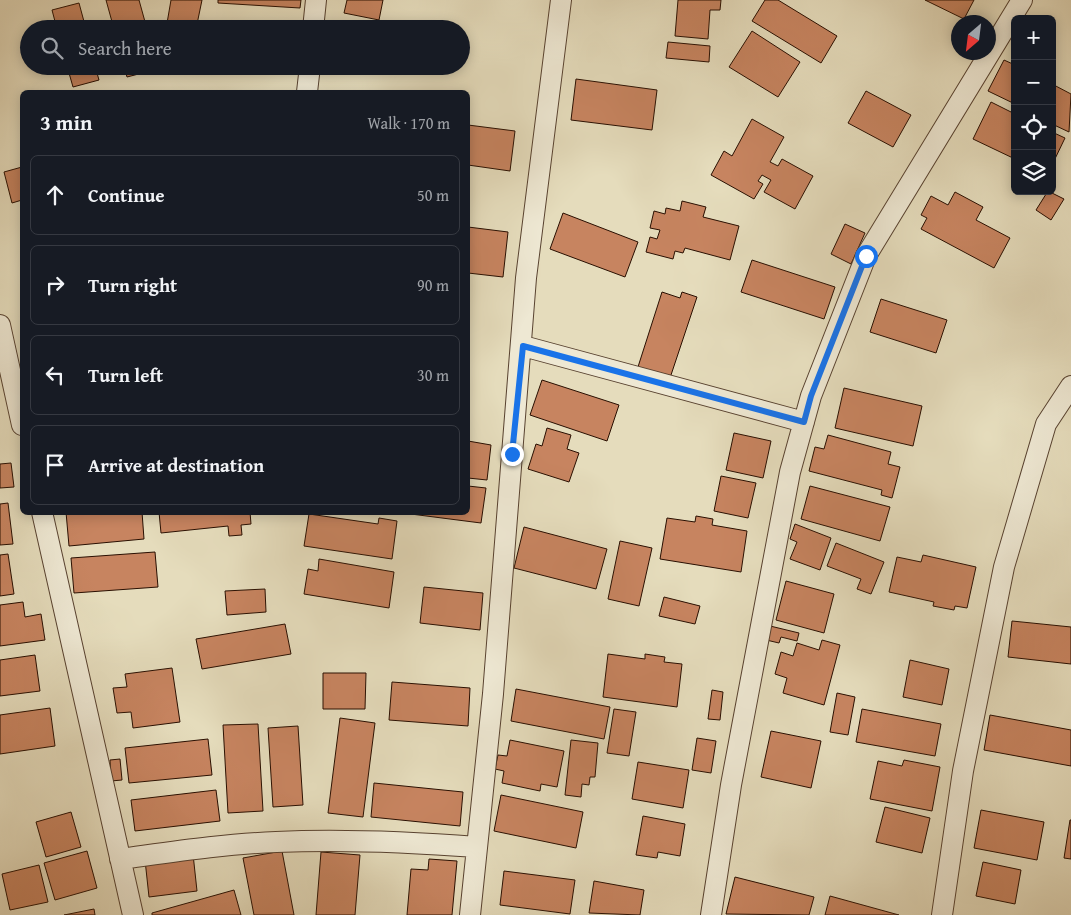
<!DOCTYPE html>
<html lang="en">
<head>
<meta charset="utf-8">
<style>
  :root { --surface:#171b24; --page:#20242c; --text:#f1f3f6; --muted:#9ea1a6; --line:#363941 }
  body { margin:0; font-family:"Gentium Book Plus",serif; background:var(--page); color:var(--text) }
  .controls { position:absolute; right:15px; top:15px; display:grid; overflow:hidden; border-radius:8px; box-shadow:0 2px 12px #0003 }
  .controls button { width:45px; height:45px; display:grid; place-items:center; padding:0; border:0; border-bottom:1px solid var(--line); background:var(--surface); color:var(--text); font:25px sans-serif }
  .compass { position:absolute; left:951px; top:15px; width:45px; height:45px; border-radius:50%; background:var(--surface); box-shadow:0 2px 12px #0003; rotate:208deg }
  .stop { position:absolute; width:15px; height:15px; margin:-11px; border:4px solid #1a73e8; border-radius:50%; background:#fff }
  .stop.end { background:#1a73e8; border-color:#fff; box-shadow:0 1px 5px #0008 }
  .list { margin:0; padding:0; list-style:none }
  h2 { display:flex; justify-content:space-between; align-items:center; height:65px; margin:0; padding:0 20px; font-size:21px }
  h2 small { font-size:16px; font-weight:400; color:var(--muted) }
  .list li { display:grid; grid-template-columns:32px 1fr auto; gap:15px; align-items:center; box-sizing:border-box; height:80px; margin:0 10px 10px; padding:0 10px; border:1px solid var(--line); border-radius:8px }
  .list b { display:block; font-size:19px; white-space:nowrap }
  .list em { font-size:16px; font-style:normal; color:var(--muted) }
  .icon { flex:none; width:28px; height:28px; fill:none; stroke:currentColor; stroke-width:2; stroke-linecap:round; stroke-linejoin:round }
  .map { position:relative; flex:none; width:1071px; height:915px; overflow:hidden }
  .search { position:absolute; background:var(--surface); box-shadow:0 2px 12px #0003; left:20px; top:20px; width:450px; height:55px; display:flex; align-items:center; gap:12px; box-sizing:border-box; padding:0 18px; border-radius:28px; color:var(--muted); font-size:19px }
  .panel { position:absolute; background:var(--surface); box-shadow:0 2px 12px #0003; left:20px; top:90px; width:450px; height:425px; border-radius:8px }
  .map>svg:first-child { display:block }
  .building { fill:#c78460; stroke:#290f01 }
  .lines { fill:none; stroke-linecap:round; stroke-linejoin:round }
  .street-casing { stroke:#584230; stroke-width:22 }
  .street { stroke:#eee8d3; stroke-width:20 }
  .route { stroke:#1a73e8; stroke-width:6 }
</style>
</head>
<body>
<div class="map">
<svg width="1071" height="915" viewBox="0 0 1071 915">
  <rect width="100%" height="100%" fill="#e5dcbc"/>
  <filter id="stains"><feTurbulence type="fractalNoise" baseFrequency=".004" numOctaves="4"/><feColorMatrix values="0 0 0 0 .2 0 0 0 0 .09 0 0 0 0 .02 0 0 0 .5 -.17"/></filter>
  <radialGradient id="worn" r=".72"><stop offset=".6" stop-color="#630" stop-opacity="0"/><stop offset="1" stop-color="#630" stop-opacity=".3"/></radialGradient>
  <path class="building" d="M106,0H139L147,29H114Z
    M171,0H202L196,29H166Z
    M218,0H301L300,8L218,3Z
    M347,0H383L379,20L344,13Z
    M678,0H721L720,10H710L708,39L675,36Z
    M765,0H778L837,36L821,63L752,21Z
    M925,0H974L964,19Z
    M79,3L86,29H57L52,10Z
    M752,31L800,62L778,97L729,67Z
    M668,42L710,46L709,62L666,58Z
    M1004,60L1015,65V104L988,91Z
    M67,66H95L99,80L73,87Z
    M124,66H158V69L127,77Z
    M576,79L657,90L652,130L571,120Z
    M1052,84L1071,94L1069,132L1052,124Z
    M866,91L911,115L893,147L848,123Z
    M991,102L1015,114V159L973,139Z
    M752,119L784,137L770,162L778,166L782,159L813,176L795,209L764,192L771,180L762,175L758,181L763,184L754,199L711,175L724,151L732,156Z
    M468,125L515,131L510,171L468,165Z
    M1052,132L1065,138L1052,165Z
    M22,167V200L12,203L4,172Z
    M1048,191L1064,199L1051,220L1036,210Z
    M955,192L983,207L976,220L1010,238L994,268L921,229L927,218L921,215L931,196L948,205Z
    M682,201L706,207L703,217L739,226L730,260L685,248L683,253L675,251L673,259L646,252L650,237L657,239L660,230L650,228L654,211L665,214L666,208L680,211Z
    M563,213L638,242L625,277L550,249Z
    M845,224L865,233L851,264L831,254Z
    M468,227L508,232L503,277L468,273Z
    M752,260L835,287L824,319L741,292Z
    M662,292L680,298L682,292L697,297L669,381L637,370Z
    M881,299L947,320L936,353L870,332Z
    M542,380L619,405L607,441L530,415Z
    M844,388L922,406L913,446L835,428Z
    M547,428L571,435L567,449L579,453L569,482L528,469L536,444L542,446Z
    M734,433L771,441L763,478L726,470Z
    M828,435L891,452L888,464L900,467L892,498L881,495L882,490L809,471L815,447L824,449Z
    M468,441L491,445L487,480L468,478Z
    M11,463L14,487L0,488V464Z
    M721,476L756,483L748,518L714,511Z
    M468,486L486,488L481,523L403,513L468,512Z
    M810,486L890,507L880,541L801,519Z
    M8,503L13,544L0,545V504Z
    M66,512H142L144,539L69,546Z
    M159,512H250L251,524L241,525L242,535L229,536L228,526L161,533Z
    M309,514L378,524L379,518L397,521L392,559L304,546Z
    M696,516L713,519L712,525L747,531L741,572L660,559L667,518L695,522Z
    M795,524L831,538L820,570L790,559L797,542L790,539Z
    M524,527L607,549L596,589L514,568Z
    M620,541L652,548L639,606L608,599Z
    M836,543L884,562L871,594L857,589L861,579L827,566Z
    M155,552L158,587L74,593L71,558Z
    M8,554L14,594L0,596V555Z
    M923,555L976,567L967,608L955,606L954,610L933,606L934,602L889,592L897,557L921,562Z
    M319,559L394,572L389,608L304,594L308,569L318,571Z
    M786,581L834,594L824,633L776,620Z
    M424,587L483,593L480,630L420,623Z
    M265,589L266,612L227,615L225,591Z
    M664,597L700,606L695,624L659,616Z
    M23,602L25,617L41,614L45,640L0,646V605Z
    M1012,621L1071,627V664L1008,657Z
    M285,624L291,654L202,669L196,639Z
    M766,625L799,633L797,641L781,637L779,643L762,639Z
    M822,640L840,645L824,705L783,693L787,678L775,674L781,652L793,656L797,643L819,650Z
    M608,654L645,659V654L665,657L664,662L682,664L677,707L603,697Z
    M35,655L40,691L0,696V660Z
    M910,660L949,669L942,705L903,697Z
    M172,668L180,722L133,728L131,712L117,713L113,688L127,687L125,674Z
    M323,673H366L365,709H323Z
    M392,682L470,688L468,726L389,720Z
    M516,689L610,707L604,739L511,721Z
    M712,690L723,692L720,720L708,719Z
    M837,693L855,697L848,735L830,732Z
    M50,708L55,746L0,754V715Z
    M614,709L636,712L629,756L607,753Z
    M862,709L941,724L935,756L856,742Z
    M990,715L1071,730V766L984,750Z
    M340,718L375,723L363,817L328,813Z
    M258,724L263,811L228,813L223,725Z
    M298,726L303,805L273,807L268,728Z
    M771,731L821,741L811,788L761,777Z
    M697,738L716,741L711,773L692,770Z
    M208,739L212,775L129,783L125,748Z
    M510,740L564,751L557,787L541,784L540,791L502,783L504,771L495,769L498,755L507,756Z
    M571,740L598,743L595,777H590L589,785L582,784L581,797L565,795Z
    M120,759L122,780L111,781L110,760Z
    M904,760L940,767L932,811L870,799L878,761L902,766Z
    M638,762L689,770L683,808L632,799Z
    M374,783L463,792L460,826L371,817Z
    M216,790L220,821L135,831L131,800Z
    M501,795L583,812L576,848L494,831Z
    M885,807L930,818L922,853L876,842Z
    M981,810L1044,822L1037,860L974,848Z
    M71,812L81,847L46,857L36,822Z
    M643,816L685,824L680,856L658,852L657,858L636,855Z
    M1070,820H1071V859L1064,858Z
    M87,851L97,888L55,900L44,863Z
    M282,851L294,915H254L243,858Z
    M321,852L360,855L355,915H316Z
    M193,854L197,891L149,897L145,860Z
    M429,859L457,861L452,915H407L411,869L428,870Z
    M983,862L1021,870L1015,904L976,896Z
    M39,865L48,902L10,910L2,874Z
    M504,871L575,880L570,914L500,905Z
    M735,877L814,897L809,915L726,914Z
    M594,881L644,890L640,915L589,913Z
    M234,890L241,915H152V913Z
    M830,896L899,915H825Z
    M94,909L95,915H64Z"/>
  <g class="lines">
    <g class="street-casing">
      <path id="street" d="M313,29L316,0
        M307,92L310,66
        M0,325L22,425
        M523,346L804,422
        M42,512L133,915
        M120,859C172,852 223,844 276,842C343,839 410,842 477,847
        M470,915L493,694L526,278L561,0
        M711,915L731,785L790,472L811,396L866,256L1022,0
        M942,915L963,771L1004,567L1046,424L1071,386"/>
    </g>
    <use href="#street" class="street"/>
  </g>
  <g class="lines">
    <path class="route" d="M512,454L523,346L804,422L811,396L866,256"/>
  </g>
  <rect width="100%" height="100%" filter="url(#stains)"/>
  <rect width="100%" height="100%" fill="url(#worn)"/>
</svg>
<div class="controls">
<button>+</button>
<button>−</button>
<button><svg class="icon" aria-label="locate" viewBox="0 0 24 24"><circle cx="12" cy="12" r="6"/><path d="M12 2v4M12 18v4M2 12h4M18 12h4"/></svg></button>
<button><svg class="icon" aria-label="layers" viewBox="0 0 24 24"><path d="M12 4l9 5-9 5-9-5zM3 14l9 5 9-5"/></svg></button>
</div>
<svg class="compass" viewBox="-18 -18 36 36"><path d="M0-13l5 13h-10z" fill="#e53935"/><path d="M0 13l5-13h-10z" fill="#9ea1a6"/></svg>
<div class="stop" style="left:866px;top:256px"></div>
<div class="stop end" style="left:512px;top:454px"></div>
<div class="search"><svg class="icon" aria-label="search" viewBox="0 0 24 24"><circle cx="10" cy="10" r="6"/><path d="M15 15l6 6"/></svg>Search here</div>
<section class="panel">
<h2>3 min<small>Walk · 170 m</small></h2>
<ul class="list">
<li><svg class="icon" aria-label="ahead" viewBox="0 0 24 24"><path d="M12 20V5M6 11l6-6 6 6"/></svg><div><b>Continue</b></div><em>50 m</em></li>
<li><svg class="icon" aria-label="right" viewBox="0 0 24 24"><path d="M7 20v-9h11M14 6l5 5-5 5"/></svg><div><b>Turn right</b></div><em>90 m</em></li>
<li><svg class="icon" aria-label="left" viewBox="0 0 24 24"><path d="M17 20v-9H6M10 6l-5 5 5 5"/></svg><div><b>Turn left</b></div><em>30 m</em></li>
<li><svg class="icon" aria-label="arrive" viewBox="0 0 24 24"><path d="M6 21V4h12l-3 4 3 4H6"/></svg><div><b>Arrive at destination</b></div></li>
</ul>
</section>
</div>
</body>
</html>
